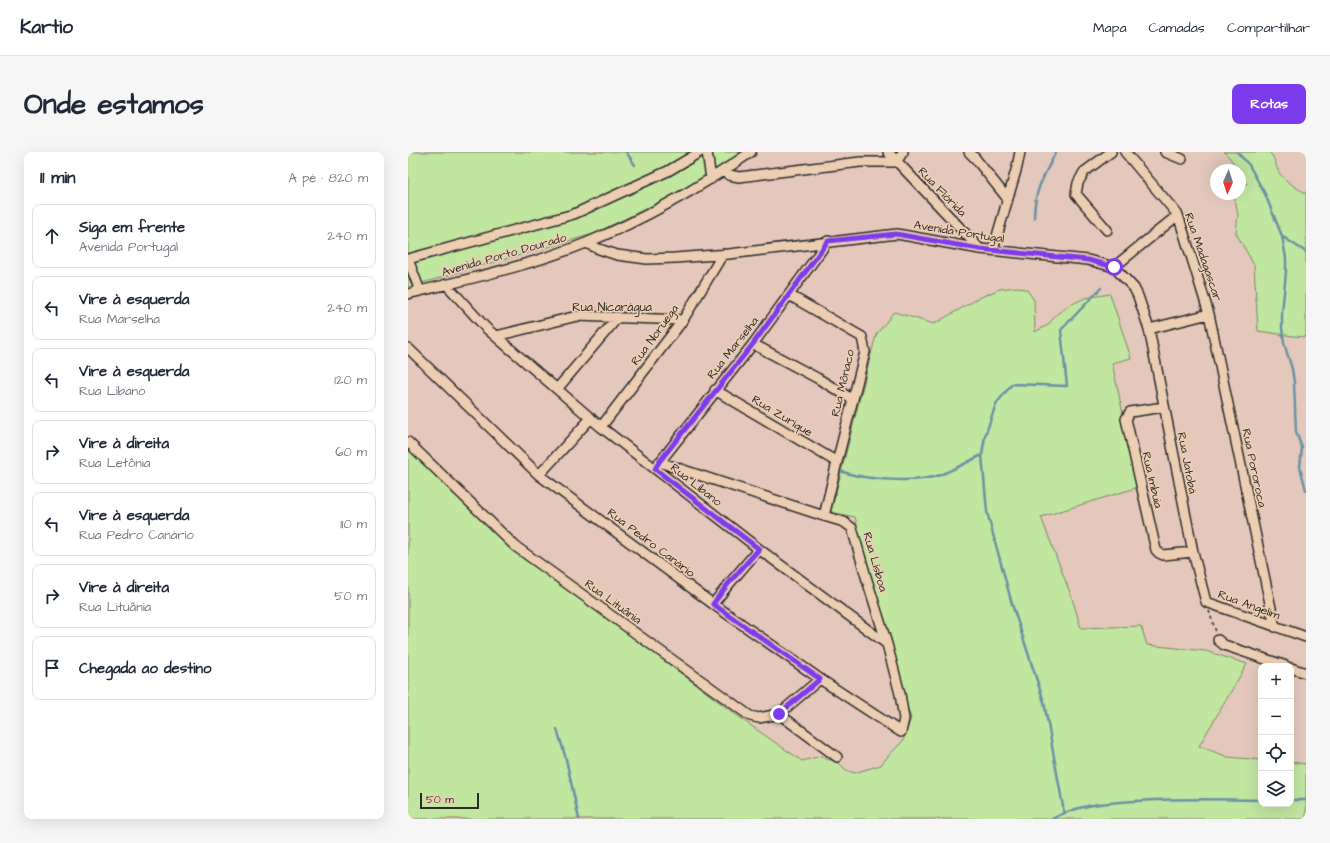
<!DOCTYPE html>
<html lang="pt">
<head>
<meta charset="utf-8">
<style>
  :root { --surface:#fff; --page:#f6f6f7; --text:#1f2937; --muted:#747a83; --line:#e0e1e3; --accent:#7c3aed }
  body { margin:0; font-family:"Architects Daughter",sans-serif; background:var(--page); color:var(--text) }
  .controls { position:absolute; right:12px; bottom:12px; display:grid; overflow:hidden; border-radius:8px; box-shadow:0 4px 16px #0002 }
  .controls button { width:36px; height:36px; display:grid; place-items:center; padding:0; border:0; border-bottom:1px solid var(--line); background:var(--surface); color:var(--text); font:20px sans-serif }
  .compass { position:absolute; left:802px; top:12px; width:36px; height:36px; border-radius:50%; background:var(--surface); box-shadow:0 4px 16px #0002; rotate:183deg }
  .scale { position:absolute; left:12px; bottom:10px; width:59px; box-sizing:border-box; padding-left:4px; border:2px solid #2b2b2b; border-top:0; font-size:11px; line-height:14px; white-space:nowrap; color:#2b2b2b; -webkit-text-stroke:3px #ecceb2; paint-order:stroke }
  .stop { position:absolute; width:12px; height:12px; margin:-9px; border:3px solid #7c3aed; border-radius:50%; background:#fff }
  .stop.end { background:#7c3aed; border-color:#fff; box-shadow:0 1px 4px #0008 }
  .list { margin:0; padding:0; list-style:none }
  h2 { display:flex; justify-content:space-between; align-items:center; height:52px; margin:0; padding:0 16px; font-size:17px }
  h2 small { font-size:13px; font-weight:400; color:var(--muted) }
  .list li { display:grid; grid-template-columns:26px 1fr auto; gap:12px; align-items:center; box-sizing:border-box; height:64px; margin:0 8px 8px; padding:0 8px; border:1px solid var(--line); border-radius:8px }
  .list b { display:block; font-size:15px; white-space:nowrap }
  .list p { margin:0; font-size:13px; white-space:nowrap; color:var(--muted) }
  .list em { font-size:13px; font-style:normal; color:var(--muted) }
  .icon { flex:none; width:22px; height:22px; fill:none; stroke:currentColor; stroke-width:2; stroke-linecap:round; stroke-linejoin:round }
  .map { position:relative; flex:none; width:898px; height:667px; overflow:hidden; border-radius:8px }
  header { display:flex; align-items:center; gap:24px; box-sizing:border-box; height:56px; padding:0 20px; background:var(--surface); border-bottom:1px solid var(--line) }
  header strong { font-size:19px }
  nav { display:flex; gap:22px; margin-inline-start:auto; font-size:14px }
  .intro { display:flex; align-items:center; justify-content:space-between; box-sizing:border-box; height:96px; padding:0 24px }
  h1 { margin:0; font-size:28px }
  .button { padding:10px 18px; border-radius:8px; background:var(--accent); color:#fff; font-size:14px; font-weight:700 }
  main { display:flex; gap:24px; padding:0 24px }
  aside { flex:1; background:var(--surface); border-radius:8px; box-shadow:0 4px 16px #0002 }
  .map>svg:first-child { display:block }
  .green { fill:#c0e6a0; stroke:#768866 }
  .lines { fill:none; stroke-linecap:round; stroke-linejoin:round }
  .stream { stroke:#6992a4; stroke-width:2.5 }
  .minor-casing { stroke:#2b2b2b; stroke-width:12 }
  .path { stroke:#2b2b2b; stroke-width:1.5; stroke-dasharray:3 3; stroke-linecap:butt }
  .minor { stroke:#ecceb2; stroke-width:9 }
  .route { stroke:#7c3aed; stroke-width:5 }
  .labels { text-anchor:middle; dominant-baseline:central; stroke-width:3.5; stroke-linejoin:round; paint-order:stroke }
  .street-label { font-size:12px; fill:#2b2b2b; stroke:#ecceb2 }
</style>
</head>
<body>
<header>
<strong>Kartio</strong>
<nav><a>Mapa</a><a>Camadas</a><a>Compartilhar</a></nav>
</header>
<div class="intro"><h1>Onde estamos</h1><a class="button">Rotas</a></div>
<main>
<aside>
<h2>11 min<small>A pé · 820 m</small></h2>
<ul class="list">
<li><svg class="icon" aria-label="ahead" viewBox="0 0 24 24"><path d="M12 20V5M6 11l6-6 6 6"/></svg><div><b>Siga em frente</b><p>Avenida Portugal</p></div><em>240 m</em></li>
<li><svg class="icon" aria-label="left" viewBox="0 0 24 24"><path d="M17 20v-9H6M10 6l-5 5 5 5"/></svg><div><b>Vire à esquerda</b><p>Rua Marselha</p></div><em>240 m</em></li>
<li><svg class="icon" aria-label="left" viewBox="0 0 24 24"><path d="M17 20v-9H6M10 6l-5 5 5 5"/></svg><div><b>Vire à esquerda</b><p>Rua Líbano</p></div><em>120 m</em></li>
<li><svg class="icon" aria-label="right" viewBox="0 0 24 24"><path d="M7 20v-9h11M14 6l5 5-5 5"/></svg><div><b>Vire à direita</b><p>Rua Letônia</p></div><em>60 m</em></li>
<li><svg class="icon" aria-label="left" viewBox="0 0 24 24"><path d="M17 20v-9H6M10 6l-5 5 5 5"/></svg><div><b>Vire à esquerda</b><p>Rua Pedro Canário</p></div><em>110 m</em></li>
<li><svg class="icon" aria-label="right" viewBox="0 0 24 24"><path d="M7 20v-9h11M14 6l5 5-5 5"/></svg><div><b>Vire à direita</b><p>Rua Lituânia</p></div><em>50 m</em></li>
<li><svg class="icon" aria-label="arrive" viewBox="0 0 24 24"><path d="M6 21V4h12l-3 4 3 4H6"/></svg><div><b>Chegada ao destino</b></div></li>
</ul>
</aside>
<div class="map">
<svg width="898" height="667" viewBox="0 0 898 667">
  <rect width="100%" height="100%" fill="#e4c8bc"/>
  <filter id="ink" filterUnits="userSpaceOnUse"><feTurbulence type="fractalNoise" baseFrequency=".025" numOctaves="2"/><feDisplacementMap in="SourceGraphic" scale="8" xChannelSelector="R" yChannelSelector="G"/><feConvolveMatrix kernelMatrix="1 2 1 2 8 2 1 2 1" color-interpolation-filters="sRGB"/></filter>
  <g filter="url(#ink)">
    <path class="green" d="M0,0H335L270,41L185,82L0,135Z
      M816,0H861C868,6 867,15 872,22C879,30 889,37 898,41V185L885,184L850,179L846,113L828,81L830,63L826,42H832V34L839,32L832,21V18H830L822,6Z
      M610,135L619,138L626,148L627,180L640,173L649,162L662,153L677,146L702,142L723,206L704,211L731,335L633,365L664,446L673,476L733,474L739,493L798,499L839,512L791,594L820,605L853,608V652H883V610L898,612V667H0V292L108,397L339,571L394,609L413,604L417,607L429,609L438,618L446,621L473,613L481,603L495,589L503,566L482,504L447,365L423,360L468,183L486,160L526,172L571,146L592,137Z"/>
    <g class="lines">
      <path class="stream" d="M218,0L227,13
        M829,0L841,13L857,42L874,84L878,106V120L874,161V176L876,191L884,217L886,230L888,280L894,296L892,315L898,338
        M626,66C626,38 636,24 648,0
        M875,85L898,100
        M435,320C459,328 504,331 529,324C542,320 561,309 574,303
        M149,577L158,607L171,667
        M883,648H898
        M656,660L636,550L604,452L579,360L574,303L577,284L588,252L604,232L659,234L653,178L693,136
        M644,667C671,652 697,651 727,649C769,646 811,647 853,648"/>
      <g class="minor-casing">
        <path id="minor" d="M299,0L303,27
          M480,0L572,97
          M561,0L567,6L599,46
          M717,0L770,63L785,110L801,162L867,475
          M757,0L774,7
          M316,19L321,23L331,25L452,10H488L495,0
          M699,78L668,42L670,31L676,20L703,0
          M178,91L191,97L209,103L239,107L267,106L321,102L489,82L572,97L680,108L706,115L726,136L730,144L741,177L785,400L798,450L898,485
          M585,98L609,15L612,0
          M0,107L166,62L260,19L292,0
          M0,107L12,139
          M706,115L770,63
          M38,132L78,176L193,275L351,397L479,492
          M0,142C60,127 121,114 178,91C234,68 294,34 343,0
          M381,143L454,185L457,200L429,310L416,364
          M741,177L801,162
          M88,184L169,164L275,168
          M345,192L409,226L444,247
          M0,196L131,323L305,452L412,527L493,580L496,567L492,542L479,492L459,428L444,376L436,370L416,364L251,310
          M149,237L210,165
          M307,238L429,310
          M756,255L722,260L718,267L748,398L751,401L755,403L785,400
          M193,275L275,168L315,102
          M0,290L107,394L342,564L351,566L371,562L412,527
          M248,315L345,192L420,89
          M131,323L183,266
          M305,452L321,432L351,397
          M810,488L816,493L878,514
          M883,516L898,521
          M371,562L429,605"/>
      </g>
      <path class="path" d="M801,459L808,480"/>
      <use href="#minor" class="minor"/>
    </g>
  </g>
  <g class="lines" filter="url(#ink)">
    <path class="route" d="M371,562L412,527L305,452L320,432L351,397L247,317L251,310L345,192L420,89L488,82L572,97L680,108L706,115"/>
  </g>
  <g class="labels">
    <g class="street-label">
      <text transform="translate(534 40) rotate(46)">Rua Flórida</text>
      <text transform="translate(551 80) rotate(9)">Avenida Portugal</text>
      <text transform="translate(96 103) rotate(-16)">Avenida Porto Dourado</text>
      <text transform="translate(795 105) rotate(71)">Rua Madagascar</text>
      <text x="204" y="155">Rua Nicarágua</text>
      <text transform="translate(247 183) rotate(-54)">Rua Noruega</text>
      <text transform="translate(325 196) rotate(-52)">Rua Marselha</text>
      <text transform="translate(435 231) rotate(-77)">Rua Mônaco</text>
      <text transform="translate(374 264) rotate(31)">Rua Zurique</text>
      <text transform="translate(779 311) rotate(79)">Rua Jatobá</text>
      <text transform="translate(846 316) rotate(78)">Rua Pororoca</text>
      <text transform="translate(744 328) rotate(77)">Rua Imbuia</text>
      <text transform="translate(288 333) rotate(38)">Rua Líbano</text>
      <text transform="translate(243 391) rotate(37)">Rua Pedro Canário</text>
      <text transform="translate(467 410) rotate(74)">Rua Lísboa</text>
      <text transform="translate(205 450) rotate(36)">Rua Lituânia</text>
      <text transform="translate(841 453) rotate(20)">Rua Angelim</text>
    </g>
  </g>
</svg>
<div class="controls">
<button>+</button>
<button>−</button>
<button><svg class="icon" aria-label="locate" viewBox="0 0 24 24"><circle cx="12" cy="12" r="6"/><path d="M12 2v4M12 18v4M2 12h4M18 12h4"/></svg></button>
<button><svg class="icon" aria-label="layers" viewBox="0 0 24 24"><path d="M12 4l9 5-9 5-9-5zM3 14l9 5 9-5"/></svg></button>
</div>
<svg class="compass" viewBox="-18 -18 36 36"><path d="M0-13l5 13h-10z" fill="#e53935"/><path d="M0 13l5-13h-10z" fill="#747a83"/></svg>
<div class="scale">50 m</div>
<div class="stop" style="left:706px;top:115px"></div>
<div class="stop end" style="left:371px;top:562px"></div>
</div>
</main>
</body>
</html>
